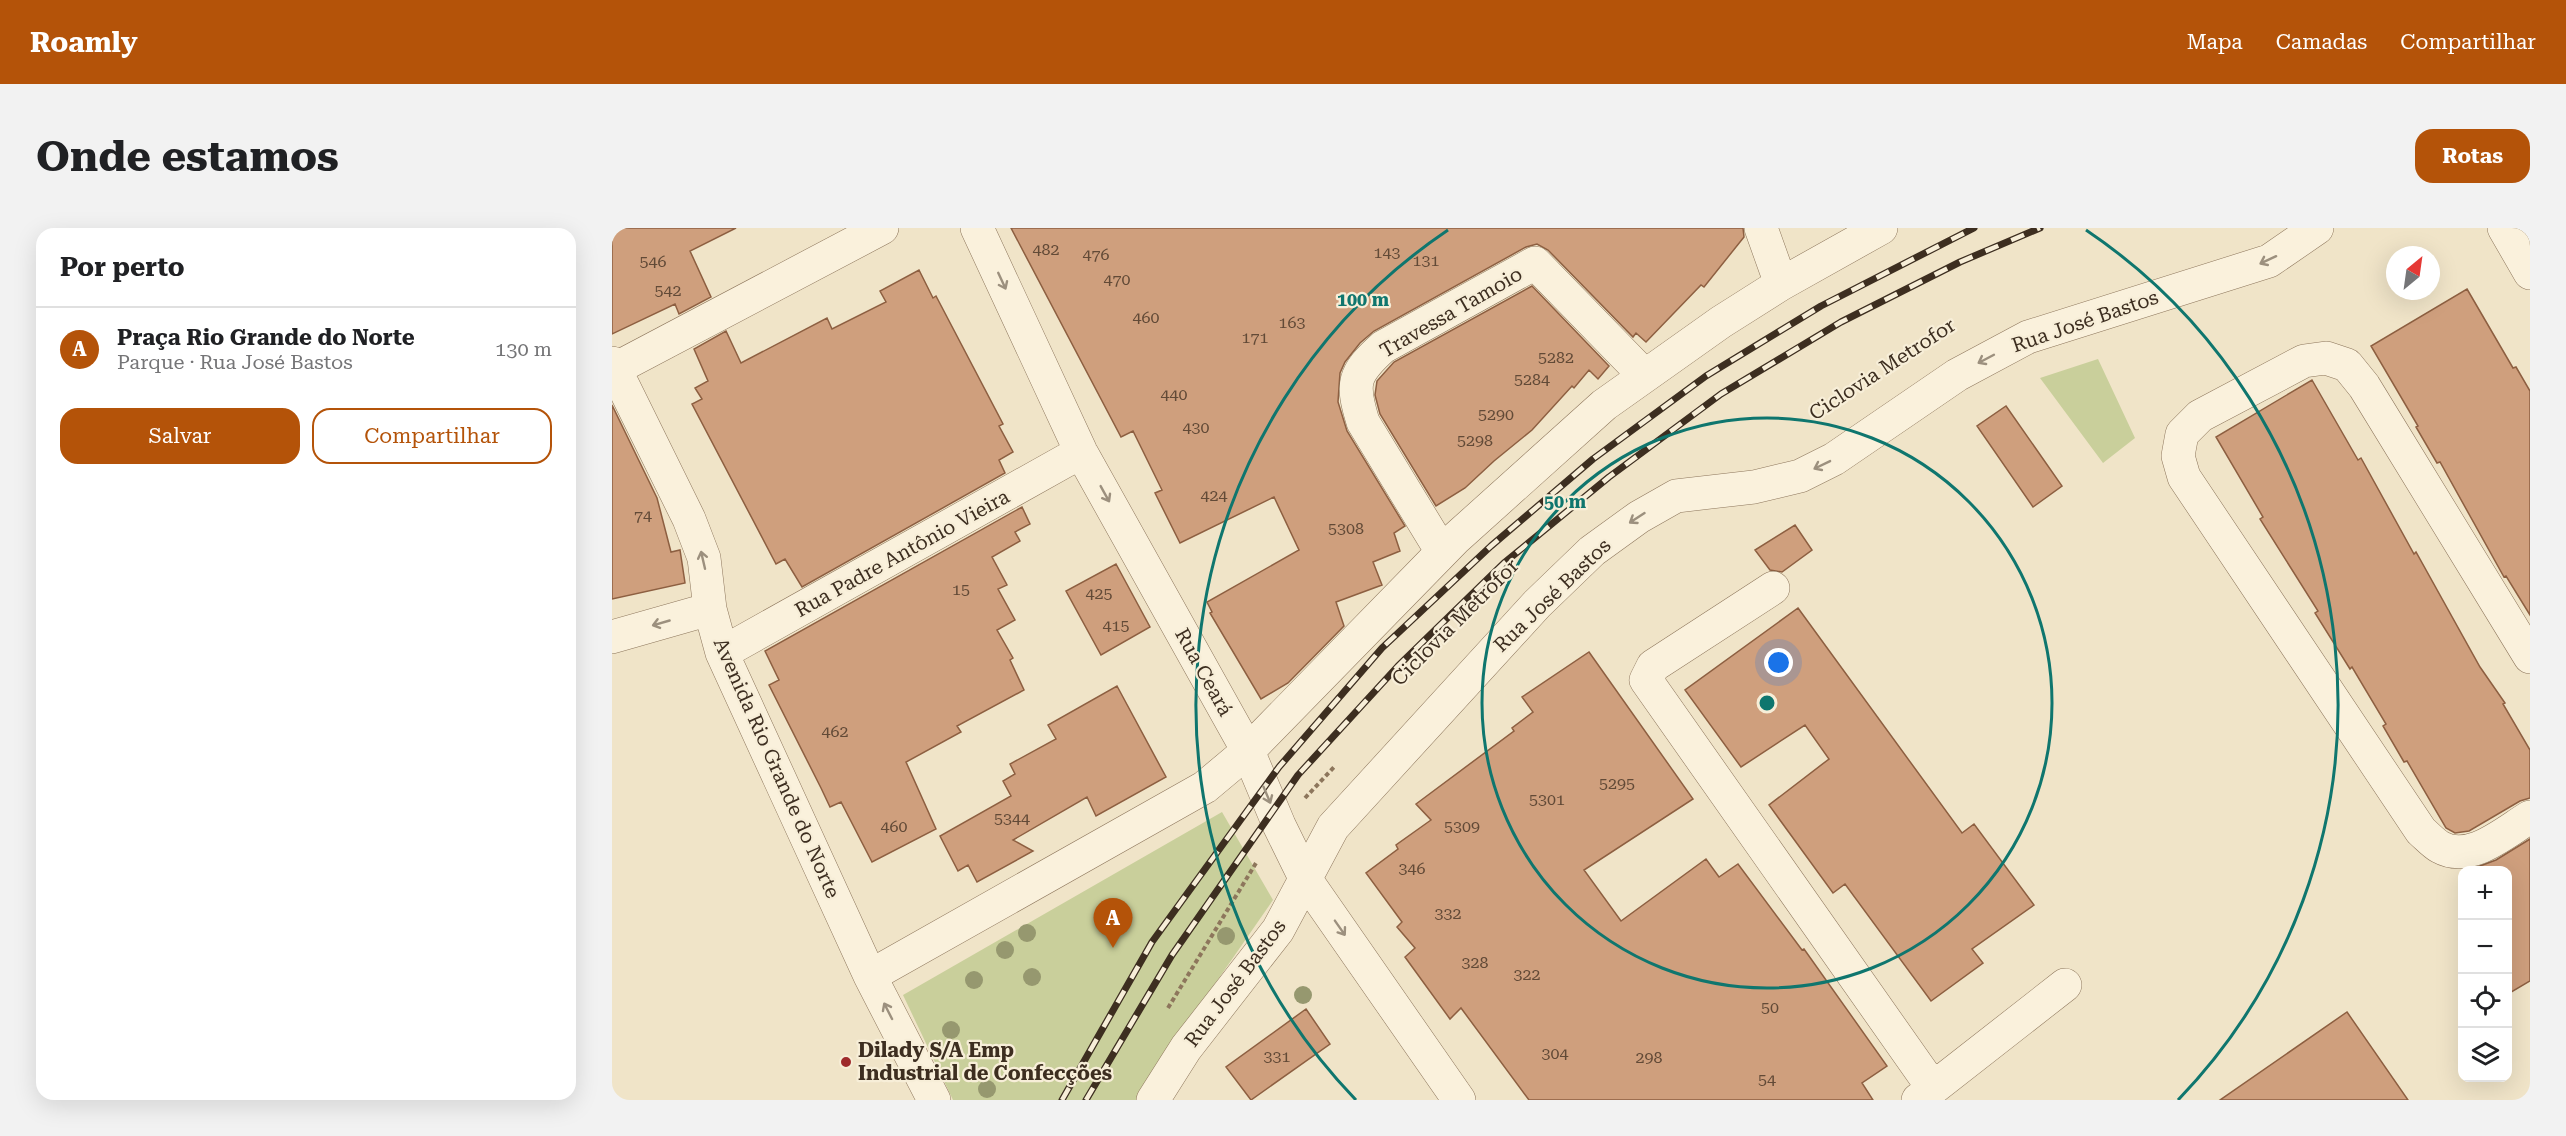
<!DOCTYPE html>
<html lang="pt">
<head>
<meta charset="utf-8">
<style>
  :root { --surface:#fff; --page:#f2f2f2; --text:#202124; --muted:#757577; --line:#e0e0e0; --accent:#b45309 }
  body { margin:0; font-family:"Roboto Serif",serif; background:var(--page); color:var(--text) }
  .controls { position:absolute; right:18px; bottom:18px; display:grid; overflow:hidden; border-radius:12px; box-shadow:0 6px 24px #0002 }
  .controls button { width:54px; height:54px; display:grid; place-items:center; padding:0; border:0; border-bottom:2px solid var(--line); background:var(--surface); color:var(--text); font:30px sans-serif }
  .compass { position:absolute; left:1774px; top:18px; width:54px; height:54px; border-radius:50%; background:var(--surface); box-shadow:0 6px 24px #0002; rotate:29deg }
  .you { position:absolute; left:1167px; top:435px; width:21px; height:21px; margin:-15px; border:4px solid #fff; border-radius:50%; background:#1a73e8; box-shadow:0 0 0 9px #1a73e833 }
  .badge { display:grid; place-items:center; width:39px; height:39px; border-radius:50%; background:var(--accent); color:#fff; font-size:20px; font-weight:700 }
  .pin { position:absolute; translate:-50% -50px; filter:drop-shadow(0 2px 3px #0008) }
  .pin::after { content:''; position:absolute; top:32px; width:21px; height:18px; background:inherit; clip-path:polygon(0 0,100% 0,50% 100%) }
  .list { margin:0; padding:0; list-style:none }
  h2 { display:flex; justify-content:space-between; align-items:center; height:78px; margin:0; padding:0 24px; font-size:26px }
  h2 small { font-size:20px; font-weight:400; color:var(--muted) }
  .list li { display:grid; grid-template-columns:39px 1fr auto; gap:18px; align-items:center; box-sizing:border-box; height:84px; padding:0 24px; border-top:2px solid var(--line) }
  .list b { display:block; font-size:22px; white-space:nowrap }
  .list p { margin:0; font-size:20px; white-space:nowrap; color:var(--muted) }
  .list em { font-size:20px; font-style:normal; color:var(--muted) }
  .actions { display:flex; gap:12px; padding:18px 24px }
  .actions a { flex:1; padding:14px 0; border:2px solid var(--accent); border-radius:18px; text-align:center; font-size:21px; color:var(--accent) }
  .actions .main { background:var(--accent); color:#fff }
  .icon { flex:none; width:33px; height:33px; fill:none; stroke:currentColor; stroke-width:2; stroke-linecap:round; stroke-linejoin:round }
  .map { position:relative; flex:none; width:1918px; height:872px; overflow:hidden; border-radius:18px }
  header { display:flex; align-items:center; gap:36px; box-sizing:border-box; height:84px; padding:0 30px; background:var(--accent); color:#fff }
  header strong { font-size:28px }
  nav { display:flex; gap:33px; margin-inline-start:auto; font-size:21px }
  .intro { display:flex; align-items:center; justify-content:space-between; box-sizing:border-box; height:144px; padding:0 36px }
  h1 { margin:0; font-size:42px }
  .button { padding:15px 27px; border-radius:18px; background:var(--accent); color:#fff; font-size:21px; font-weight:700 }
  main { display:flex; gap:36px; padding:0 36px }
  aside { flex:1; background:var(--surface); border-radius:18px; box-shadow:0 6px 24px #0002 }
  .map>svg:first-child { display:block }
  .green { fill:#c9cf9b }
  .building { fill:#cf9f7d; stroke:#8d5f41; stroke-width:1.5 }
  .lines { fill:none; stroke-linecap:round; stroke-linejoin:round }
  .street-casing { stroke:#8d765c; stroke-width:34 }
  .path { stroke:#8d765c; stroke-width:4; stroke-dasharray:4.5 3; stroke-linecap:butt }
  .street { stroke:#faf1dc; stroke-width:33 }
  .rail-casing { stroke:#3d2e20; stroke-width:7 }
  .rail { stroke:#f7eed8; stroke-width:4.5; stroke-dasharray:14; stroke-linecap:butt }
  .tree { fill:#96986f }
  .oneway { stroke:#9c907e }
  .ring { fill:none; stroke:#0f766e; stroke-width:3 }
  .poi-dot { fill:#9e2a2b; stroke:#f7eed8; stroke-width:2 }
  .labels { text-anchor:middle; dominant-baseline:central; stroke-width:4.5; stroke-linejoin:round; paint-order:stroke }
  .number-label { font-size:16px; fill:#624a37 }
  .street-label { font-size:20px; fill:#3d2e20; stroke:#f7eed8 }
  .poi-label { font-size:20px; font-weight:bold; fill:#3d2e20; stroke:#f7eed8; text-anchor:start }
  .centre { fill:#0f766e; stroke:#f7eed8; stroke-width:3 }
  .ring-label { font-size:18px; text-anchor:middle; font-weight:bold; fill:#0f766e; stroke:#f7eed8; stroke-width:4.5; stroke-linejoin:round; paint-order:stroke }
</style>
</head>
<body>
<header>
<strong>Roamly</strong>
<nav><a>Mapa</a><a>Camadas</a><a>Compartilhar</a></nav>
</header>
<div class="intro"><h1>Onde estamos</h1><a class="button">Rotas</a></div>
<main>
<aside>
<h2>Por perto<small></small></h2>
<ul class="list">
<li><span class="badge">A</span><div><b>Praça Rio Grande do Norte</b><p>Parque · Rua José Bastos</p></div><em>130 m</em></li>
</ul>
<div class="actions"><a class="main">Salvar</a><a>Compartilhar</a></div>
</aside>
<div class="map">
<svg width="1918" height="872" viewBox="0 0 1918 872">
  <rect width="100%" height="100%" fill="#f0e4c8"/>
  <path class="green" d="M1486,131L1523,210L1491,235L1428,150Z
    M610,584L661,672L573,799L527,872H341L291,767Z"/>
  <path class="building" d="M0,0H124L78,23L99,69L67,86L63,76L0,106Z
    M399,0H1131L1132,9L1092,59L1089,57L1034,114L1024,105L1021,109L936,22L925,16L914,19L762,103L748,115L733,134L728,145L726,174L735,203L793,298L782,305L788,323L761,334L770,357L724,374L732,398L676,455L649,471L598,385L600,384L595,374L687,322L662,269L568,315L543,265L550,262L521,203L509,209Z
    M307,42L321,70L324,68L391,196L387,198L401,224L387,232L393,245L190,359L173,331L164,336L80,176L90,171L83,160L96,153L82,121L114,103L129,135L215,90L220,101L274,74L268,63Z
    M920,58L997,138L986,151L977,142L962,160L960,158L920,202L882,233L853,260L824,278L768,186L763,167L765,153L782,134Z
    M1855,61L1901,140L1904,139L1918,163V387L1894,348L1892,349L1828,234L1825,235L1804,199L1806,198L1759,118Z
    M1700,152L1746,232L1749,230L1802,326L1804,324L1868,439L1893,475L1891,476L1918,522V570L1908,573L1857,603L1843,605L1834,600L1795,533L1792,534L1771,498L1774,496L1740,439L1738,441L1703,385L1706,383L1648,291L1651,289L1604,209Z
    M0,177L45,270L59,324L68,322L73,355L0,371Z
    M1394,178L1450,258L1421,279L1365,198Z
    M410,279L418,296L403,304L408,313L380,329L395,357L386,361L403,392L385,402L401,430L398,432L412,462L345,498L349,504L294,534L324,601L260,634L229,574L218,579L209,560L157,457L167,452L153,423Z
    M1183,297L1200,322L1170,344L1158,342L1143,322Z
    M504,336L538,399L489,427L454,363Z
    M1186,380L1350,605L1362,596L1422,677L1360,721L1371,735L1319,773L1233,656L1221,665L1157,577L1217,531L1193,497L1129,539L1073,462Z
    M977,424L1081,571L972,642L1009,693L1094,631L1107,649L1126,636L1190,722L1192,721L1275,838L1250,855L1261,872H917L849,780L838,791L793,729L803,720L785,699L790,694L754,645L786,621L784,617L819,592L804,576L902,503L900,500L921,484L910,469Z
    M505,458L554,549L484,588L475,569L401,612L421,623L365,654L356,637L346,643L328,608L399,568L391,553L403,546L398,536L444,511L436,497Z
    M1918,611V753L1896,766V642H1857L1884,632Z
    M694,781L718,816L639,872L614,839Z
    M1735,784L1796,872H1608Z"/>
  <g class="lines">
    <g class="street-casing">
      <path id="street" d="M365,0L469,224L636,523L667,597L694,652L847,872
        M1149,0L1169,56
        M1892,0L1918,45
        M0,135L77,291L92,330L98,381L110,425L258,748L322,872
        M3,141L270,0
        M830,324L751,194C739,155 741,146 771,119L923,35L1032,147
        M1161,360L1041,438L1034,452L1321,860
        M0,409L98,381
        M110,425L469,224
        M1918,429L1752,158L1735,137L1714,130L1692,133L1588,188L1570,206L1566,228L1572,249L1809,603C1815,608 1821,615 1828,619C1858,636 1893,604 1918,589
        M258,748L593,559L636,523L843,311L992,177L1109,94L1169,56L1269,0
        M541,872L574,820L666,702L721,599L925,376L980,323L1027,289L1064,268L1142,259L1188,248L1222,231L1345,147L1416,109L1657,33L1705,0
        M1306,872L1453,757"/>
    </g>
    <path class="path" d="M693,570L723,538
      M556,780L644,635"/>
    <use href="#street" class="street"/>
    <g class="rail-casing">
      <path id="rail" d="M450,872L540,714L667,539L770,420L879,318L981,231L1094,148L1209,78L1362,0
        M474,872L560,727L686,547L786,438L892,335L997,249L1109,166L1229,94L1348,34L1428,0"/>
    </g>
    <use href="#rail" class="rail"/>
  </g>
  <g class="tree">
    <circle cx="415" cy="705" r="9"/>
    <circle cx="614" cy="708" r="9"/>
    <circle cx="393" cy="722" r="9"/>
    <circle cx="420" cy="749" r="9"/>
    <circle cx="362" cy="752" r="9"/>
    <circle cx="691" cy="767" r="9"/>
    <circle cx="339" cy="802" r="9"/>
    <circle cx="375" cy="861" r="9"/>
  </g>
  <defs><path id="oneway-shaft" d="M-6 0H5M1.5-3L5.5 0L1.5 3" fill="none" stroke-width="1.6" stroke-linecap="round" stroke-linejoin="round" transform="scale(1.5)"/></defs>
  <g class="oneway">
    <use href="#oneway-shaft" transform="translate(1656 32) rotate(155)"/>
    <use href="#oneway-shaft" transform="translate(390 53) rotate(65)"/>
    <use href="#oneway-shaft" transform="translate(1374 131) rotate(152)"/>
    <use href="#oneway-shaft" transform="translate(1210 237) rotate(154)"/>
    <use href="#oneway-shaft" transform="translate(493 266) rotate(61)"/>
    <use href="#oneway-shaft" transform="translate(1025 290) rotate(147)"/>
    <use href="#oneway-shaft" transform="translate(91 332) rotate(-103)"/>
    <use href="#oneway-shaft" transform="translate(49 395) rotate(164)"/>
    <use href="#oneway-shaft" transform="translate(655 567) rotate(67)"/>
    <use href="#oneway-shaft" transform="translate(728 700) rotate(55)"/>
    <use href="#oneway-shaft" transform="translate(276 783) rotate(-117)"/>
  </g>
  <g class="ring">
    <circle cx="1155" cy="475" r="285"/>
    <path d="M744 872A571 571 0 0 1 836 2M1474 2A571 571 0 0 1 1566 872"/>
  </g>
  <circle class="poi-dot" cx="234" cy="834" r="6"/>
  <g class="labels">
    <g class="number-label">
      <text x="434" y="21">482</text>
      <text x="775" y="24">143</text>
      <text x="484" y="26">476</text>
      <text x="814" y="32">131</text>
      <text x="41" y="33">546</text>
      <text x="505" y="51">470</text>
      <text x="56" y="62">542</text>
      <text x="534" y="89">460</text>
      <text x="680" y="94">163</text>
      <text x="643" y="109">171</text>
      <text x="944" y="129">5282</text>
      <text x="920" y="151">5284</text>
      <text x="562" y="166">440</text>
      <text x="884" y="186">5290</text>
      <text x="584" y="199">430</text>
      <text x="863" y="212">5298</text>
      <text x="602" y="267">424</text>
      <text x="31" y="287">74</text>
      <text x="734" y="300">5308</text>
      <text x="349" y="361">15</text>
      <text x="487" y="365">425</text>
      <text x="504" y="397">415</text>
      <text x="223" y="503">462</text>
      <text x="1005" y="555">5295</text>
      <text x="935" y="571">5301</text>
      <text x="400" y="590">5344</text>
      <text x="282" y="598">460</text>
      <text x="850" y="598">5309</text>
      <text x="800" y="640">346</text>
      <text x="836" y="685">332</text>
      <text x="863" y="734">328</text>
      <text x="915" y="746">322</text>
      <text x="1158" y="779">50</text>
      <text x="943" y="825">304</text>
      <text x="665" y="828">331</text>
      <text x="1037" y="829">298</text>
      <text x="1155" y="851">54</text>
    </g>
    <g class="street-label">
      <text transform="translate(839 84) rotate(-30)">Travessa Tamoio</text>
      <text transform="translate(1473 93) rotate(-19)">Rua José Bastos</text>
      <text transform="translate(1270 141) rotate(-33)">Ciclovia Metrofor</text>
      <text transform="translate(290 325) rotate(-29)">Rua Padre Antônio Vieira</text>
      <text transform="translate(940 367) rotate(-44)">Rua José Bastos</text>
      <text transform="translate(843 394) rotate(-45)">Ciclovia Metrofor</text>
      <text transform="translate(592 444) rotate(61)">Rua Ceará</text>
      <text transform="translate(165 540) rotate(66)">Avenida Rio Grande do Norte</text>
      <text transform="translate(623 755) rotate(-53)">Rua José Bastos</text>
    </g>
    <g class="poi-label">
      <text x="246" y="822">Dilady S/A Emp<tspan x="246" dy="23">Industrial de Confecções</tspan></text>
    </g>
  </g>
  <circle cx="1155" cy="475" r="9" class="centre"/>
  <g class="ring-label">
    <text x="751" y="78">100 m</text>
    <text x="953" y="280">50 m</text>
  </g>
</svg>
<div class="controls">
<button>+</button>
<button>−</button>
<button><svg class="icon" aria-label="locate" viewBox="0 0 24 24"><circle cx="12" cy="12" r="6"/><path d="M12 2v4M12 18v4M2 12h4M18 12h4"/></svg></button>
<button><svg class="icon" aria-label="layers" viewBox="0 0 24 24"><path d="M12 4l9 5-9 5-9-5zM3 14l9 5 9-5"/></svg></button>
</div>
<svg class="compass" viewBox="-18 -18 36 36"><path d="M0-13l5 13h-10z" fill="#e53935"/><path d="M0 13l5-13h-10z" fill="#757577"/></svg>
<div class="you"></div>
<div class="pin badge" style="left:501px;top:720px">A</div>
</div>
</main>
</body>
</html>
